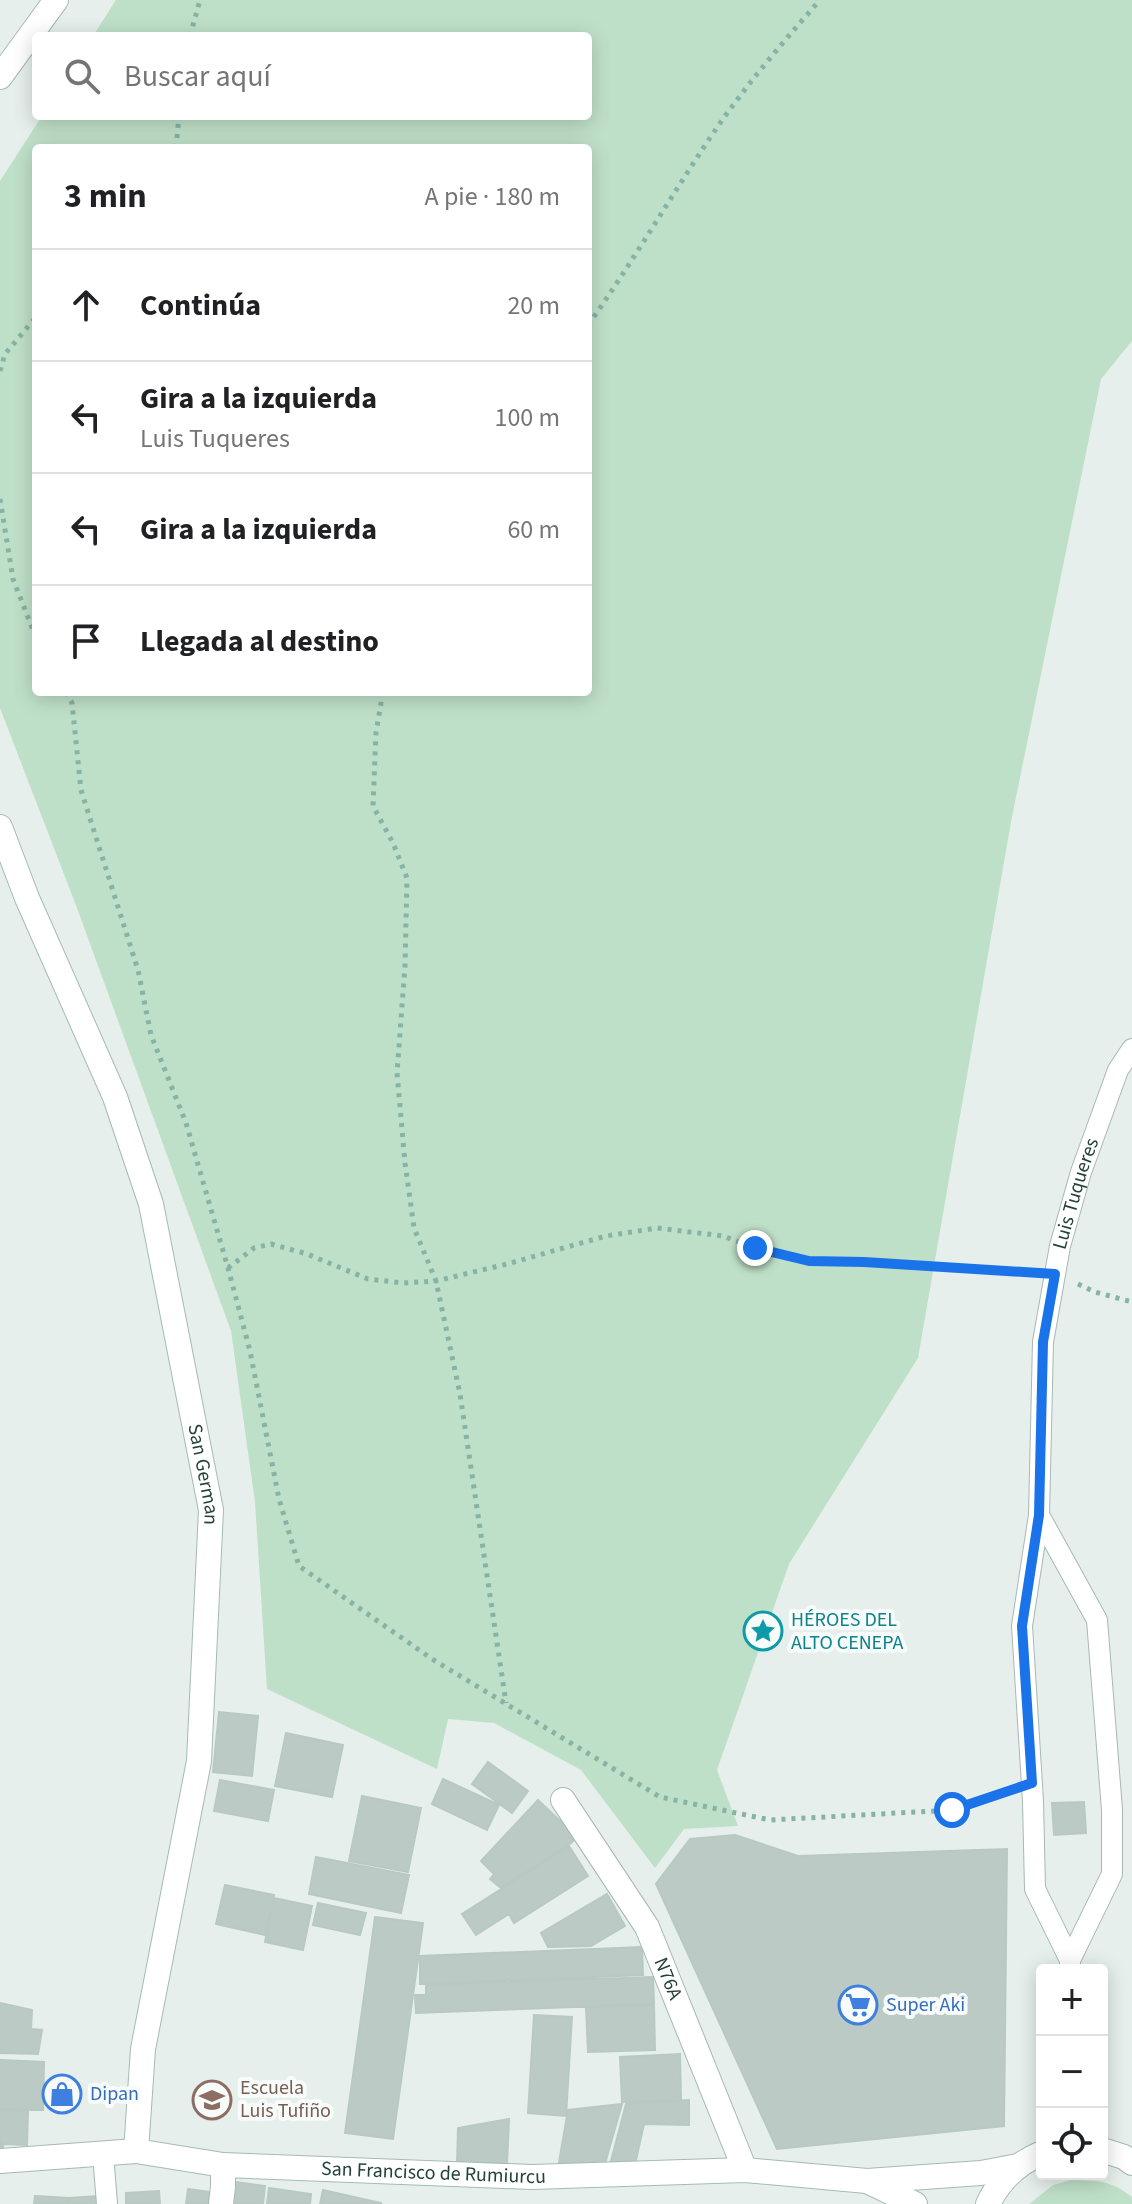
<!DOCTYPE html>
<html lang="es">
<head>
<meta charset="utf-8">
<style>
  :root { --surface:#fff; --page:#f2f2f2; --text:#202124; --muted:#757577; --line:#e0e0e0 }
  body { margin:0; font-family:"Source Sans 3",sans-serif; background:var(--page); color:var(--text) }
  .controls { position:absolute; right:24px; bottom:24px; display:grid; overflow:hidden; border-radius:8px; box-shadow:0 4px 20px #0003 }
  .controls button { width:72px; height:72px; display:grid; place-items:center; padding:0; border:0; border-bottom:2px solid var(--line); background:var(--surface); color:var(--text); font:40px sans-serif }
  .stop { position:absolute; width:24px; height:24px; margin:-18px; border:6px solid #1a73e8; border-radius:50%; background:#fff }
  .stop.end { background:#1a73e8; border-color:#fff; box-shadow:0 2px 8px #0008 }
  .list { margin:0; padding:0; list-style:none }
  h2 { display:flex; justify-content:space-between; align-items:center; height:104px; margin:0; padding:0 32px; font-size:34px }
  h2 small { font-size:26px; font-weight:400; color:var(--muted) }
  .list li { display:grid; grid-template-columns:52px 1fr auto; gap:24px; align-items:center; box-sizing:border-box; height:112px; padding:0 32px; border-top:2px solid var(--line) }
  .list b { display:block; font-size:30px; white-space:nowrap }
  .list p { margin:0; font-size:26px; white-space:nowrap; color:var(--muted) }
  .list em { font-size:26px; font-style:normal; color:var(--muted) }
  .icon { flex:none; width:44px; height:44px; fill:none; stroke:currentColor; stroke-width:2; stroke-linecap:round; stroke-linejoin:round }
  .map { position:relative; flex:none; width:1132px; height:2204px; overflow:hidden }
  .search { position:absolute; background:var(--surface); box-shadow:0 4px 20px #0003; left:32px; top:32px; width:560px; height:88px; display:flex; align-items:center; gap:20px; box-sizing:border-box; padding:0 28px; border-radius:8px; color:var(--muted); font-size:30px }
  .panel { position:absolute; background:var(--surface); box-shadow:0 4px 20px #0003; left:32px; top:144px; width:560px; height:552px; border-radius:8px }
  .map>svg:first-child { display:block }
  .green { fill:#bfe0c8; fill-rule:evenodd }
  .building { fill:#bbcac4; stroke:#b8c9c2; stroke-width:2 }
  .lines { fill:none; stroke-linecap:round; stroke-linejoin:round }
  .lane-casing { stroke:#a8b8b2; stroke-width:22 }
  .street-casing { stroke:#a8b8b2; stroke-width:26 }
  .secondary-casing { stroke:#a4bbb3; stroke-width:26 }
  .path { stroke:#86b3a5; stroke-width:5; stroke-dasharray:4 6; stroke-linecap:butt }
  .lane { stroke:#fff; stroke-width:20 }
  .street { stroke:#fff; stroke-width:24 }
  .secondary { stroke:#fff; stroke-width:24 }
  .route { stroke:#1a73e8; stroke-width:10 }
  .labels { text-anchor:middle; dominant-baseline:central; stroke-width:8; stroke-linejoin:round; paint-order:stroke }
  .street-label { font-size:20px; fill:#24423a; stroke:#f7fbf9 }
  .culture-label { font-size:20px; fill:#0d838f; stroke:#f7fbf9; text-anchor:start }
  .shop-label { font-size:20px; fill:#366cbe; stroke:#f7fbf9; text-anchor:start }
  .education-label { font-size:20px; fill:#785e54; stroke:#f7fbf9; text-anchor:start }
</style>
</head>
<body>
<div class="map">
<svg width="1132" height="2204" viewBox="0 0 1132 2204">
  <rect width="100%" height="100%" fill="#e6efeb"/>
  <path class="green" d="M116,0H1132V341L1101,379L1011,822L918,1358L789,1564L717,1770L738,1826L684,1829L655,1868L581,1770L494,1723L448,1719L437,1769L267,1689L255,1502L231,1331L77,908L0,708V181L42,116H588V36H93ZM36,148H588V692H36Z
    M1071,2180C1098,2181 1111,2180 1132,2197V2204H1029L1053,2185Z"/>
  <path class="building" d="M219,1712L258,1716L252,1776L213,1772Z
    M286,1733L343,1745L332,1797L275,1786Z
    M488,1762L528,1791L512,1813L472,1784Z
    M443,1779L499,1805L487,1830L432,1804Z
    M220,1780L274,1790L268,1821L214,1811Z
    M362,1796L421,1808L408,1872L349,1861Z
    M538,1800L577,1837L570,1844L501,1888L490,1879L494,1874L481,1861Z
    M1084,1802L1086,1833L1054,1835L1052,1803Z
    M735,1835L798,1856L1007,1849L1004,2126L777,2149L656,1884L690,1839Z
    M569,1846L588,1876L514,1923L509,1914L476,1935L462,1914Z
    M316,1857L409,1875L401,1913L309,1894Z
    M225,1885L274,1895L265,1935L216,1924Z
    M607,1894L625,1926L591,1946L548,1947L541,1933Z
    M274,1898L312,1906L303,1950L265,1942Z
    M318,1903L366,1913L360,1935L313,1925Z
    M375,1917L423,1923L393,2139L345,2133Z
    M642,1947L643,1975L420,1984V1956Z
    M653,1977L654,2004L416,2013L415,1995H426V1985Z
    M0,2003L32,2010L31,2029L42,2030L38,2054L0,2053Z
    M654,2005L655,2050L588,2052L586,2007Z
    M534,2015L572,2017L566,2116L528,2113Z
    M680,2054L681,2100L622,2102L620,2057Z
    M0,2060L44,2062L43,2110L0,2109Z
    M55,2084H69L68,2104L55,2103Z
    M689,2100V2125L644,2124L634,2169L610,2165L626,2104Z
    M622,2104L604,2167L559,2162L568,2110Z
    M0,2111H28L27,2145L3,2144V2151H0Z
    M509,2119L507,2164H457L458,2128Z
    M235,2182L265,2186L263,2204H232Z
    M269,2188L311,2194L310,2204H267Z
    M188,2189L218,2193L216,2204H186Z
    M323,2190L381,2203L380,2204H320Z
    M159,2191L160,2204H126V2193Z
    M35,2196L69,2198L68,2204H34Z
    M98,2196V2204H68L69,2198Z"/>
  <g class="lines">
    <g class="lane-casing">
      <g id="lane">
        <path d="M1039,1515L1097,1620L1112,1810V1874L1070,1960V1970"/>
        <path id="s1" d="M1070,1960L1035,1889L1033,1801L1022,1626L1039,1515L1043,1342L1060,1246L1081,1172L1118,1070L1132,1049"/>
        <path d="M103,2154L107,2204"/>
      </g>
    </g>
    <g class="street-casing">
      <g id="street">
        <path id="s2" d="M563,1800L647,1927L745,2170"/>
        <path d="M0,2161L136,2151"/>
        <path d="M221,2204L223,2187V2165"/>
      </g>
    </g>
    <g class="secondary-casing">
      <g id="secondary">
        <path d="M0,77L56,0"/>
        <path id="s3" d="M0,827L27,898L115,1097L151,1204L211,1510L199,1761L143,2049L136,2151L223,2165L532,2177L745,2170L867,2181L981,2173L1018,2166"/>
        <path d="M1102,2150L1124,2157L1132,2163"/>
        <path d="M869,2182L915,2204"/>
        <path d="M988,2204C999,2181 1018,2163 1042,2153"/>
      </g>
    </g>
    <path class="path" d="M190,36L200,0
      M176,148L179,116
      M588,325C633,262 672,194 716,129C747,84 783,42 820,0
      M0,371L5,354L36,317
      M0,499L13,579L36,638
      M66,692L72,703L81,790L138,970L151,1035L186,1123L228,1268L250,1351L279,1499L299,1566L432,1659L660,1797L770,1820L952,1810L1009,1791
      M383,692L376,732L373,806L393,843L407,878L405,966L397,1073L405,1163L414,1228L436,1281L460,1394L506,1703
      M228,1268L254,1248L271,1244L307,1254L368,1279L404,1283L436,1281L507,1264L606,1236L657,1228L723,1236L755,1248L809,1261L864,1262L1030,1272
      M1078,1284L1095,1292L1132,1302"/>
    <use href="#lane" class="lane"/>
    <use href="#street" class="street"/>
    <use href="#secondary" class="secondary"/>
  </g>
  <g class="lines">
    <path class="route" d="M755,1248L809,1261L864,1262L1055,1274L1043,1342L1039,1515L1022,1626L1032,1783L952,1810"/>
  </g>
  <defs>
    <g id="sight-ring" transform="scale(2)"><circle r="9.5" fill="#f7fbf9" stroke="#0f9aa8" stroke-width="1.5"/><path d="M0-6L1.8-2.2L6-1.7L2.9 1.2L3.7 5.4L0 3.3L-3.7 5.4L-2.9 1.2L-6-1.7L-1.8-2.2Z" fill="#0f9aa8"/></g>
    <g id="supermarket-ring" transform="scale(2)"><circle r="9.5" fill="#f7fbf9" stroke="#3f7fe0" stroke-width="1.5"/><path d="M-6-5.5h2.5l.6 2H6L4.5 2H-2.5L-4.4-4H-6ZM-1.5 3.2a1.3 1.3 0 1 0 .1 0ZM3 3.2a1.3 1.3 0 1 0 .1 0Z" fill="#3f7fe0"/></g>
    <g id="shop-ring" transform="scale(2)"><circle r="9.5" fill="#f7fbf9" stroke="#3f7fe0" stroke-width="1.5"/><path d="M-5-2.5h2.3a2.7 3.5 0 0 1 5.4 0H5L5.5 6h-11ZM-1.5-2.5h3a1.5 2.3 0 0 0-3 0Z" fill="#3f7fe0"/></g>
    <g id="school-ring" transform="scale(2)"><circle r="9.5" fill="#f7fbf9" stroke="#8d6e63" stroke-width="1.5"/><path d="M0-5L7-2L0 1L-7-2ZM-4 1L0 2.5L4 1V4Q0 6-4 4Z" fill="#8d6e63"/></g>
  </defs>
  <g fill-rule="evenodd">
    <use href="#sight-ring" x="763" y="1631"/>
    <use href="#supermarket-ring" x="858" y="2005"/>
    <use href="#shop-ring" x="62" y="2094"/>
    <use href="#school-ring" x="212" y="2100"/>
  </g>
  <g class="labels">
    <g class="street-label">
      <text stroke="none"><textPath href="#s1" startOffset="780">Luis Tuqueres</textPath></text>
      <text stroke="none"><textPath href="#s3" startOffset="682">San German</textPath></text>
      <text stroke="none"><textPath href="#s2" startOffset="208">N76A</textPath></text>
      <text stroke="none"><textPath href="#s3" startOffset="1664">San Francisco de Rumiurcu</textPath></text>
    </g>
    <g class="culture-label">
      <text x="791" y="1620">HÉROES DEL<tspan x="791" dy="23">ALTO CENEPA</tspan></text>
    </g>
    <g class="shop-label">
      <text x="886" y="2005">Super Aki</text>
      <text x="90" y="2094">Dipan</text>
    </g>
    <g class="education-label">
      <text x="240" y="2088">Escuela<tspan x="240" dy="23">Luis Tufiño</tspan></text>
    </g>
  </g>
</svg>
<div class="controls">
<button>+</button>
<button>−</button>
<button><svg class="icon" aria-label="locate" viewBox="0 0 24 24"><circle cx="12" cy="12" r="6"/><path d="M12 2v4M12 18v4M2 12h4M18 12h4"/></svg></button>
</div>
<div class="stop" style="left:952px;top:1810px"></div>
<div class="stop end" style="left:755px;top:1248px"></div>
<div class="search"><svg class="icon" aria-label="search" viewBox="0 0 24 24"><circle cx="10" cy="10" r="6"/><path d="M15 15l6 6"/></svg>Buscar aquí</div>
<section class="panel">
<h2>3 min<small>A pie · 180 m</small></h2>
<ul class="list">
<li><svg class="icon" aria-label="ahead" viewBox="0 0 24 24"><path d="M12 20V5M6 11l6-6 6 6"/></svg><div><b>Continúa</b></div><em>20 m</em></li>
<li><svg class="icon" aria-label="left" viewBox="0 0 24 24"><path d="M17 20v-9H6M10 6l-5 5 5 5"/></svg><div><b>Gira a la izquierda</b><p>Luis Tuqueres</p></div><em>100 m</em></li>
<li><svg class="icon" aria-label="left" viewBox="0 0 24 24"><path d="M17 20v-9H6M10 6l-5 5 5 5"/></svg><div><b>Gira a la izquierda</b></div><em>60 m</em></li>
<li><svg class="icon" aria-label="arrive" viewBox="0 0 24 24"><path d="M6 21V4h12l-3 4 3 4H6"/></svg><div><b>Llegada al destino</b></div></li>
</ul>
</section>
</div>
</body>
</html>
